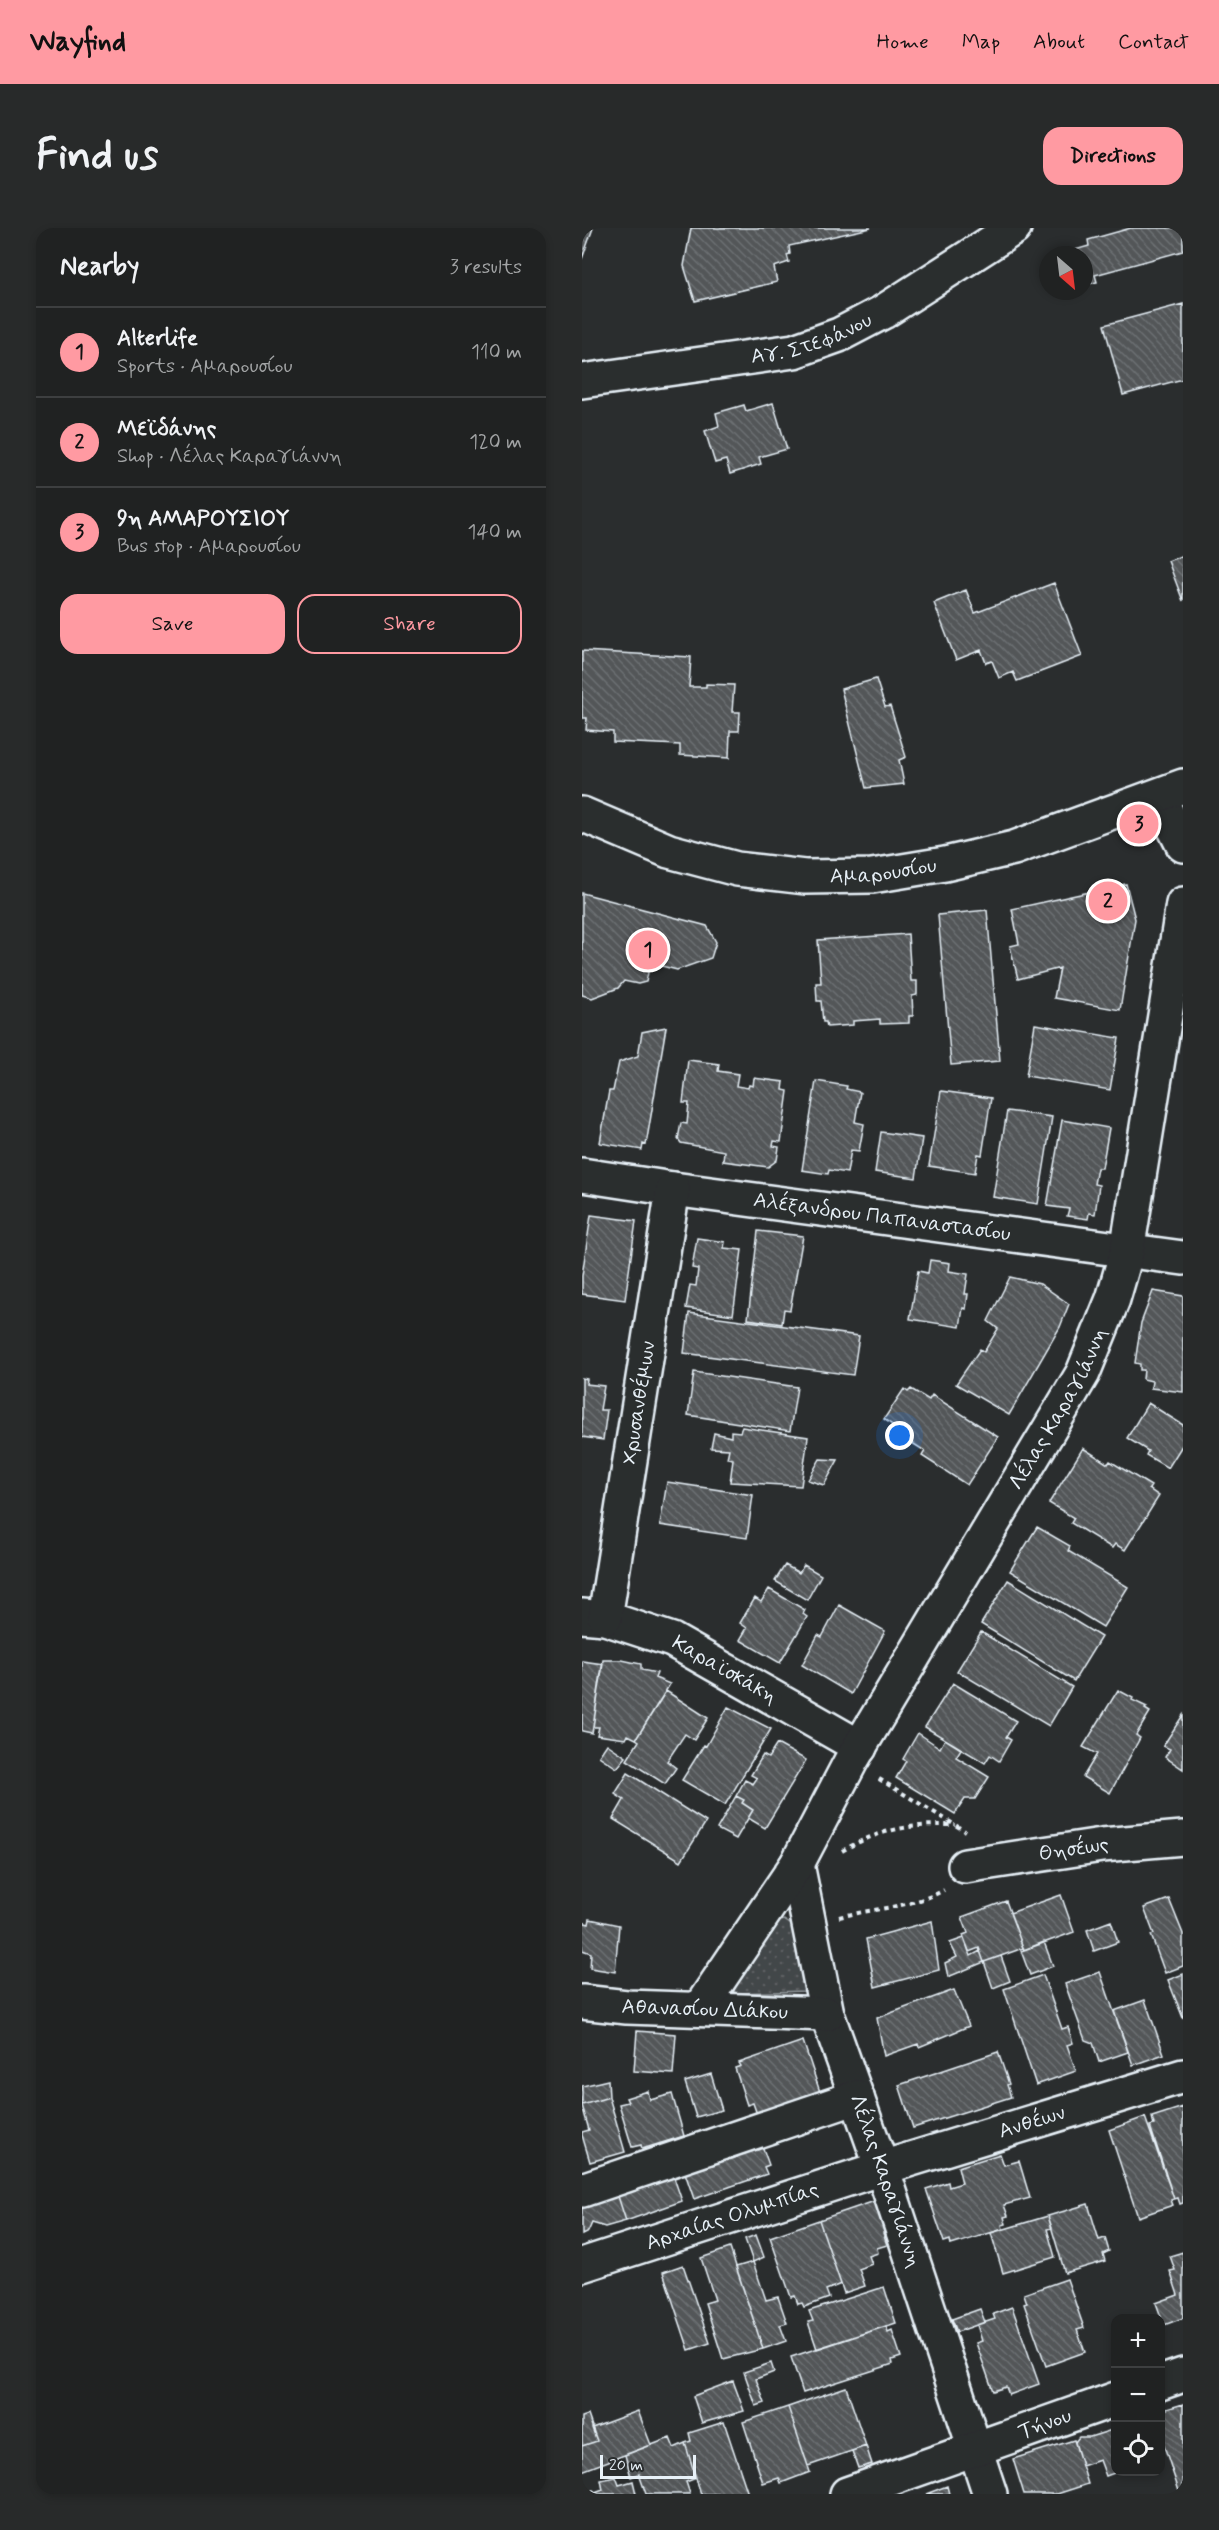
<!DOCTYPE html>
<html lang="en">
<head>
<meta charset="utf-8">
<style>
  :root { --surface:#202222; --page:#282a2a; --text:#f1f3f6; --muted:#a2a4a5; --line:#3d3f40; --accent:#ff9aa2 }
  body { margin:0; font-family:Mynerve,sans-serif; background:var(--page); color:var(--text) }
  .controls { position:absolute; right:18px; bottom:18px; display:grid; overflow:hidden; border-radius:12px; box-shadow:0 3px 9px #0003 }
  .controls button { width:54px; height:54px; display:grid; place-items:center; padding:0; border:0; border-bottom:2px solid var(--line); background:var(--surface); color:var(--text); font:30px sans-serif }
  .compass { position:absolute; left:457px; top:18px; width:54px; height:54px; border-radius:50%; background:var(--surface); box-shadow:0 3px 9px #0003; rotate:152deg }
  .scale { position:absolute; left:18px; bottom:15px; width:96px; box-sizing:border-box; padding-left:6px; border:3px solid #e8f1f8; border-top:0; font-size:16px; line-height:21px; white-space:nowrap; color:#e8f1f8; -webkit-text-stroke:4px #2a2d2e; paint-order:stroke }
  .you { position:absolute; left:318px; top:1208px; width:21px; height:21px; margin:-15px; border:4px solid #fff; border-radius:50%; background:#1a73e8; box-shadow:0 0 0 9px #1a73e833 }
  .badge { display:grid; place-items:center; width:39px; height:39px; border-radius:50%; background:var(--accent); color:#111; font-size:20px; font-weight:700 }
  .pin { position:absolute; translate:-50% -50%; border:3px solid #fff; box-shadow:0 2px 6px #0006 }
  .list { margin:0; padding:0; list-style:none }
  h2 { display:flex; justify-content:space-between; align-items:center; height:78px; margin:0; padding:0 24px; font-size:26px }
  h2 small { font-size:20px; font-weight:400; color:var(--muted) }
  .list li { display:grid; grid-template-columns:39px 1fr auto; gap:18px; align-items:center; box-sizing:border-box; height:90px; padding:0 24px; border-top:2px solid var(--line) }
  .list b { display:block; font-size:22px; white-space:nowrap }
  .list p { margin:0; font-size:20px; white-space:nowrap; color:var(--muted) }
  .list em { font-size:20px; font-style:normal; color:var(--muted) }
  .actions { display:flex; gap:12px; padding:18px 24px }
  .actions a { flex:1; padding:14px 0; border:2px solid var(--accent); border-radius:18px; text-align:center; font-size:21px; color:var(--accent) }
  .actions .main { background:var(--accent); color:#111 }
  .icon { flex:none; width:33px; height:33px; fill:none; stroke:currentColor; stroke-width:2; stroke-linecap:round; stroke-linejoin:round }
  .map { position:relative; flex:none; width:601px; height:2266px; overflow:hidden; border-radius:18px }
  header { display:flex; align-items:center; gap:36px; box-sizing:border-box; height:84px; padding:0 30px; background:var(--accent); color:#111 }
  header strong { font-size:28px }
  nav { display:flex; gap:33px; margin-inline-start:auto; font-size:21px }
  .intro { display:flex; align-items:center; justify-content:space-between; box-sizing:border-box; height:144px; padding:0 36px }
  h1 { margin:0; font-size:42px }
  .button { padding:15px 27px; border-radius:18px; background:var(--accent); color:#111; font-size:21px; font-weight:700 }
  main { display:flex; gap:36px; padding:0 36px }
  aside { flex:1; background:var(--surface); border-radius:18px; box-shadow:0 3px 9px #0003 }
  .map>svg:first-child { display:block }
  .park { fill:url(#park-dots); stroke:#959ca0; stroke-width:1.5 }
  .building { fill:url(#building-back-hatch); stroke:#e8f1f8; stroke-width:1.5 }
  .lines { fill:none; stroke-linecap:round; stroke-linejoin:round }
  .street-casing { stroke:#e8f1f8; stroke-width:38 }
  .secondary-casing { stroke:#e8f1f8; stroke-width:38 }
  .path { stroke:#e8f1f8; stroke-width:4; stroke-dasharray:4.5 4.5; stroke-linecap:butt }
  .street { stroke:#2a2d2e; stroke-width:33 }
  .secondary { stroke:#2a2d2e; stroke-width:33 }
  .labels { text-anchor:middle; dominant-baseline:central; stroke-width:6; stroke-linejoin:round; paint-order:stroke }
  .street-label { font-size:21px; fill:#e8f1f8; stroke:#2a2d2e }
</style>
</head>
<body>
<header>
<strong>Wayfind</strong>
<nav><a>Home</a><a>Map</a><a>About</a><a>Contact</a></nav>
</header>
<div class="intro"><h1>Find us</h1><a class="button">Directions</a></div>
<main>
<aside>
<h2>Nearby<small>3 results</small></h2>
<ul class="list">
<li><span class="badge">1</span><div><b>Alterlife</b><p>Sports · Αμαρουσίου</p></div><em>110 m</em></li>
<li><span class="badge">2</span><div><b>Μεϊδάνης</b><p>Shop · Λέλας Καραγιάννη</p></div><em>120 m</em></li>
<li><span class="badge">3</span><div><b>9η ΑΜΑΡΟΥΣΙΟΥ</b><p>Bus stop · Αμαρουσίου</p></div><em>140 m</em></li>
</ul>
<div class="actions"><a class="main">Save</a><a>Share</a></div>
</aside>
<div class="map">
<svg width="601" height="2266" viewBox="0 0 601 2266">
  <defs>
    <pattern id="park-dots" width="8" height="8" patternUnits="userSpaceOnUse" patternTransform="scale(1.5)"><rect width="8" height="8" fill="#424648"/><path d="M2 2h.1M6 6h.1" fill="none" stroke="#5d6163" stroke-width="1.8" stroke-linecap="round"/></pattern>
    <pattern id="building-back-hatch" width="6" height="6" patternUnits="userSpaceOnUse" patternTransform="scale(1.5)"><rect width="6" height="6" fill="#535759"/><path d="M-1 5l2 2M0 0l6 6M5-1l2 2" fill="none" stroke="#6c7072"/></pattern>
  </defs>
  <rect width="100%" height="100%" fill="#2a2d2e"/>
  <filter id="ink" filterUnits="userSpaceOnUse"><feTurbulence type="fractalNoise" baseFrequency=".0167" numOctaves="2"/><feDisplacementMap in="SourceGraphic" scale="12" xChannelSelector="R" yChannelSelector="G"/><feConvolveMatrix kernelMatrix="1 2 1 2 8 2 1 2 1" color-interpolation-filters="sRGB"/></filter>
  <g filter="url(#ink)">
    <path class="park" d="M202,1692L211,1698L224,1763L153,1765L151,1759L189,1696Z"/>
    <path class="building" d="M0,0H11L0,31Z
      M109,0H289L207,18L208,26L205,27L207,34L192,39L195,54L113,73L102,38Z
      M549,0H601V23L513,47L515,54L502,57V27H486V24L507,18L506,12Z
      M601,76V151L541,167L522,97Z
      M191,175L205,221L177,229L179,236L148,246L144,232L133,235L123,203L137,198L134,185L162,177L164,183Z
      M601,327V373L586,333Z
      M472,355L500,428L435,453L431,444L417,450L410,433L404,435L399,422L374,432L352,375L384,362L393,385Z
      M0,423L109,429L107,459H124V456L152,457L150,484H158L157,503H148L147,530L98,527V517L31,514V504L4,502L5,490H0Z
      M294,451L303,479L308,478L324,529L317,532L322,556L284,560L259,461Z
      M544,656L553,691L538,782L472,770L478,740L436,751L428,718L437,716L430,681Z
      M0,665L125,698L134,714L129,730L95,742L68,735L64,754L56,756L42,753L36,760L10,770L0,767Z
      M405,682L418,833L369,837L356,687Z
      M326,706L329,753H335V767L330,768L331,788H327V795L298,796V791L271,793V797L245,799L244,794H241L239,773H235L234,755H239L236,712Z
      M453,796L537,810L528,862L444,848Z
      M84,799L64,917L61,916L60,922L18,915L27,863H31L37,834L56,828L60,804Z
      M106,832L137,836L136,843L156,846L154,858L166,860L167,857L171,858L172,850L202,854L201,862L206,863L199,914L192,913L191,918L197,919L195,932L186,939L141,933L142,923L99,915L96,911L99,895L105,896L107,875H101Z
      M234,853L265,858L264,861L278,864L273,894L282,896L277,923L269,922L265,945L247,942L246,946L220,942Z
      M359,863L409,870L400,927L396,926L393,945L347,938Z
      M425,883L470,889L456,976L411,969Z
      M480,892L527,900L520,940H515L512,956L517,957L513,986L507,985L506,991L485,988L487,981L465,978Z
      M299,904L340,910L334,950L293,944Z
      M9,987L54,993L43,1072L0,1066V1048Z
      M176,1003L221,1008L208,1082L202,1081L200,1096L166,1091Z
      M115,1010L143,1014L142,1020L160,1022L151,1087L104,1080L108,1057L114,1058L116,1041L110,1040Z
      M348,1032L368,1035L367,1043L386,1046L383,1066H386L384,1081L381,1080L378,1099L328,1091L336,1043L346,1045Z
      M428,1049L458,1056L487,1076L478,1099L427,1187L374,1156L398,1121L402,1124L416,1101L406,1093Z
      M571,1063L601,1068V1164L569,1160L570,1153L561,1151L562,1142H558V1136L553,1135L559,1095Z
      M107,1085L277,1108L271,1147L102,1125Z
      M112,1144L215,1159L208,1203L106,1187Z
      M0,1150L5,1151L4,1156L22,1158L18,1182H25L21,1212L0,1209Z
      M322,1161L326,1164L329,1161L347,1172L350,1167L416,1209L385,1257L340,1228L343,1223L322,1210L324,1207L302,1191Z
      M566,1175L601,1197V1216L586,1240L564,1227L566,1223L545,1210Z
      M160,1199L226,1209L219,1258L148,1254L151,1231L145,1230L147,1221L129,1220L132,1205L149,1209V1203L158,1204Z
      M501,1220L526,1236L528,1233L569,1258L567,1261L577,1268L543,1322L533,1316L530,1320L489,1295L492,1290L467,1275Z
      M238,1231L256,1232L242,1257L226,1252Z
      M85,1254L171,1267L165,1310L78,1297Z
      M455,1299L488,1318L486,1323L546,1359L521,1399L428,1343Z
      M203,1337L217,1345L222,1337L239,1347L225,1372L193,1353Z
      M426,1352L519,1409L492,1453L399,1396Z
      M187,1361L223,1382L221,1386L225,1389L198,1435L158,1412L165,1400L158,1395L173,1370L179,1374Z
      M257,1377L303,1403L269,1466L220,1437L236,1407L240,1409Z
      M399,1404L490,1459L467,1498L375,1443Z
      M21,1432H40L59,1436V1442L75,1445L73,1450L88,1456L54,1511L46,1507L44,1511L15,1507L17,1499H11Z
      M0,1433L21,1436L10,1505L0,1503Z
      M371,1455L434,1493L424,1509L429,1512L417,1533L408,1527L403,1535L343,1499Z
      M536,1462L551,1470L550,1472L565,1479L563,1481L568,1484L554,1507L558,1510L528,1565L501,1549L515,1526L501,1519Z
      M84,1463L126,1490L112,1512L103,1506L85,1533L94,1540L83,1556L45,1532L57,1513L54,1511Z
      M146,1479L189,1501L143,1577L100,1552L122,1517L124,1518Z
      M601,1487V1541L583,1529L588,1521L581,1518Z
      M336,1505L358,1520L363,1511L379,1521L374,1529L407,1549L393,1571H383L373,1586L314,1550L324,1533L321,1531Z
      M25,1516L44,1529L35,1540L17,1528Z
      M195,1516L224,1532L183,1600L166,1590L171,1582L160,1575L162,1572L154,1568L163,1552L171,1556L175,1550L169,1547L181,1527L186,1530Z
      M46,1545L124,1594L99,1633L31,1591L42,1572L33,1566Z
      M154,1568L162,1572L160,1575L171,1582L154,1611L135,1601Z
      M479,1667L492,1704L442,1722L428,1685Z
      M587,1671L601,1706V1738L583,1745L569,1707L572,1706L562,1680Z
      M424,1673L441,1720L402,1734L397,1720L387,1724L381,1707L386,1705L380,1689Z
      M8,1691L37,1697L33,1744L8,1740L9,1725L0,1722V1694L7,1696Z
      M350,1693L357,1742L293,1759L284,1711Z
      M529,1693L536,1714L512,1723L505,1702Z
      M382,1710L389,1728L398,1723L402,1734L366,1749L363,1735L375,1729L368,1715Z
      M462,1714L471,1738L448,1747L439,1723Z
      M419,1728L428,1753L411,1760L402,1734Z
      M518,1744L546,1824L517,1834L511,1815L503,1812L483,1756Z
      M601,1746V1790L586,1752Z
      M461,1747L480,1801L486,1799L491,1815L485,1817L494,1843L454,1857L422,1761Z
      M372,1762L387,1798L337,1819L336,1816L302,1828L295,1790Z
      M563,1772L582,1826L551,1837L532,1783Z
      M55,1803L94,1806L91,1846L52,1843Z
      M221,1813L240,1870L177,1892L171,1875L165,1877L153,1840L159,1838L157,1835Z
      M416,1824L427,1856L425,1857L429,1869L331,1900L317,1857Z
      M129,1846L140,1882L114,1889L103,1854Z
      M26,1852L27,1869L0,1877V1858Z
      M66,1863L68,1872L90,1866L102,1908L60,1921L59,1917L50,1919L37,1876L46,1874L44,1870Z
      M27,1869L43,1924L8,1934L0,1907V1904L7,1902L0,1877Z
      M601,1879V1975L598,1976L596,1970L592,1971L568,1898L572,1897L570,1889Z
      M563,1889L592,1971L589,1972L591,1977L556,1989L527,1902Z
      M178,1912L187,1937L182,1939L185,1946L112,1971L101,1939Z
      M418,1926L422,1937L437,1933L448,1970L422,1977L426,1988L422,1989L424,1996L420,1997L421,2001L369,2017L368,2012L362,2014L344,1961L366,1954L367,1959L380,1955L376,1939Z
      M89,1941L100,1973L44,1993L33,1959Z
      M33,1959L44,1993L23,1999L10,1995L6,2004L0,2007V1971Z
      M293,1973L303,2005H301L305,2017L295,2020L296,2025L287,2028L290,2036L277,2041L283,2058L262,2065L237,1992Z
      M506,1976L517,2012L523,2010L527,2023L521,2026L523,2033L483,2045L466,1988Z
      M466,1988L470,2000L465,2001L473,2029L421,2045L409,2005Z
      M237,1992L259,2056L244,2062L247,2070L222,2079L220,2075L216,2076L213,2068L209,2069L188,2009Z
      M174,2007L182,2029L171,2034L163,2011Z
      M148,2020L181,2121L141,2131L123,2075L133,2072L119,2030Z
      M601,2024V2090L582,2097L574,2075L596,2067L588,2043L593,2042L588,2028Z
      M171,2034L184,2072L196,2069L205,2095L198,2097L204,2113L181,2121L154,2039Z
      M101,2037L128,2115L107,2122L81,2044Z
      M485,2051L502,2100L495,2102L503,2124L464,2138L442,2076L445,2075L442,2066Z
      M302,2059L314,2095L235,2121L226,2094L231,2093L227,2083Z
      M430,2079L457,2156L427,2167L424,2159L411,2163L394,2115L400,2113L395,2097L413,2091L411,2086Z
      M398,2081L403,2094L375,2104L370,2091Z
      M304,2098L306,2104L310,2102L319,2129L310,2132L311,2136L221,2165L209,2129Z
      M189,2135L192,2144L174,2151L183,2175L174,2178L162,2144Z
      M151,2153L162,2183L120,2195L111,2168Z
      M264,2159L284,2218L226,2238L206,2179Z
      M601,2176V2266H598L578,2206V2183Z
      M206,2179L228,2244L199,2255L197,2250L181,2255L161,2194Z
      M56,2183L69,2217L0,2243V2218L15,2213L10,2200Z
      M6,2187L15,2213L0,2218V2189Z
      M142,2194L166,2266H119L114,2250L103,2215L109,2213L107,2205Z
      M534,2198L535,2244L524,2248L518,2232L500,2238L493,2214L497,2209H508L530,2202Z
      M88,2210L92,2220L103,2215L114,2250L104,2254L108,2266H64L57,2246L49,2249L43,2227Z
      M492,2212L506,2256L475,2266H442L431,2231Z
      M284,2218L290,2236L276,2240L270,2223Z
      M34,2249L37,2257L51,2253L54,2266H0L11,2262L13,2265L21,2262L19,2252Z
      M365,2258L367,2266H344Z"/>
    <g class="lines">
      <g class="street-casing">
        <g id="street">
          <path id="s1" d="M0,153L212,123L257,107L301,84L432,0"/>
          <path d="M576,568L601,617"/>
          <path id="s2" d="M0,947L91,961L601,1030"/>
          <path id="s3" d="M0,1388L23,1390L90,1412L278,1519"/>
          <path id="s4" d="M23,1390L91,961"/>
          <path id="s5" d="M215,1636L245,1786L300,1940L408,2266"/>
          <path id="s6" d="M383,1638L520,1617L601,1610"/>
          <path id="s7" d="M0,1774L45,1779L245,1786"/>
          <path id="s8" d="M118,1780L215,1636L269,1533L501,1145L531,1071L545,1023L601,676"/>
          <path d="M0,1962L275,1869"/>
          <path id="s9" d="M0,2037L300,1940L601,1848"/>
          <path d="M578,2155L601,2147"/>
          <path id="s10" d="M265,2266L534,2171"/>
        </g>
      </g>
      <g class="secondary-casing">
        <g id="secondary">
          <path id="s11" d="M0,586L87,623L155,641L223,649L290,648L363,636L432,620L601,558"/>
        </g>
      </g>
      <path class="path" d="M297,1551L383,1603
        M260,1623C298,1601 329,1596 373,1597
        M257,1689C293,1680 328,1680 362,1662"/>
      <use href="#street" class="street"/>
      <use href="#secondary" class="secondary"/>
    </g>
  </g>
  <g class="labels">
    <g class="street-label">
      <text stroke="none"><textPath href="#s1" startOffset="234">Αγ. Στεφάνου</textPath></text>
      <text stroke="none"><textPath href="#s11" startOffset="312">Αμαρουσίου</textPath></text>
      <text stroke="none"><textPath href="#s2" startOffset="303">Αλέξανδρου Παπαναστασίου</textPath></text>
      <text stroke="none"><textPath href="#s4" startOffset="218">Χρυσανθέμων</textPath></text>
      <text stroke="none"><textPath href="#s8" startOffset="699">Λέλας Καραγιάννη</textPath></text>
      <text stroke="none"><textPath href="#s3" startOffset="154">Καραϊσκάκη</textPath></text>
      <text stroke="none"><textPath href="#s6" startOffset="110">Θησέως</textPath></text>
      <text stroke="none"><textPath href="#s7" startOffset="123">Αθανασίου Διάκου</textPath></text>
      <text stroke="none"><textPath href="#s9" startOffset="472">Ανθέων</textPath></text>
      <text stroke="none"><textPath href="#s5" startOffset="330">Λέλας Καραγιάννη</textPath></text>
      <text stroke="none"><textPath href="#s9" startOffset="158">Αρχαίας Ολυμπίας</textPath></text>
      <text stroke="none"><textPath href="#s10" startOffset="210">Τήνου</textPath></text>
    </g>
  </g>
</svg>
<div class="controls">
<button>+</button>
<button>−</button>
<button><svg class="icon" aria-label="locate" viewBox="0 0 24 24"><circle cx="12" cy="12" r="6"/><path d="M12 2v4M12 18v4M2 12h4M18 12h4"/></svg></button>
</div>
<svg class="compass" viewBox="-18 -18 36 36"><path d="M0-13l5 13h-10z" fill="#e53935"/><path d="M0 13l5-13h-10z" fill="#a2a4a5"/></svg>
<div class="scale">20 m</div>
<div class="you"></div>
<div class="pin badge" style="left:66px;top:722px">1</div>
<div class="pin badge" style="left:526px;top:673px">2</div>
<div class="pin badge" style="left:557px;top:596px">3</div>
</div>
</main>
</body>
</html>
